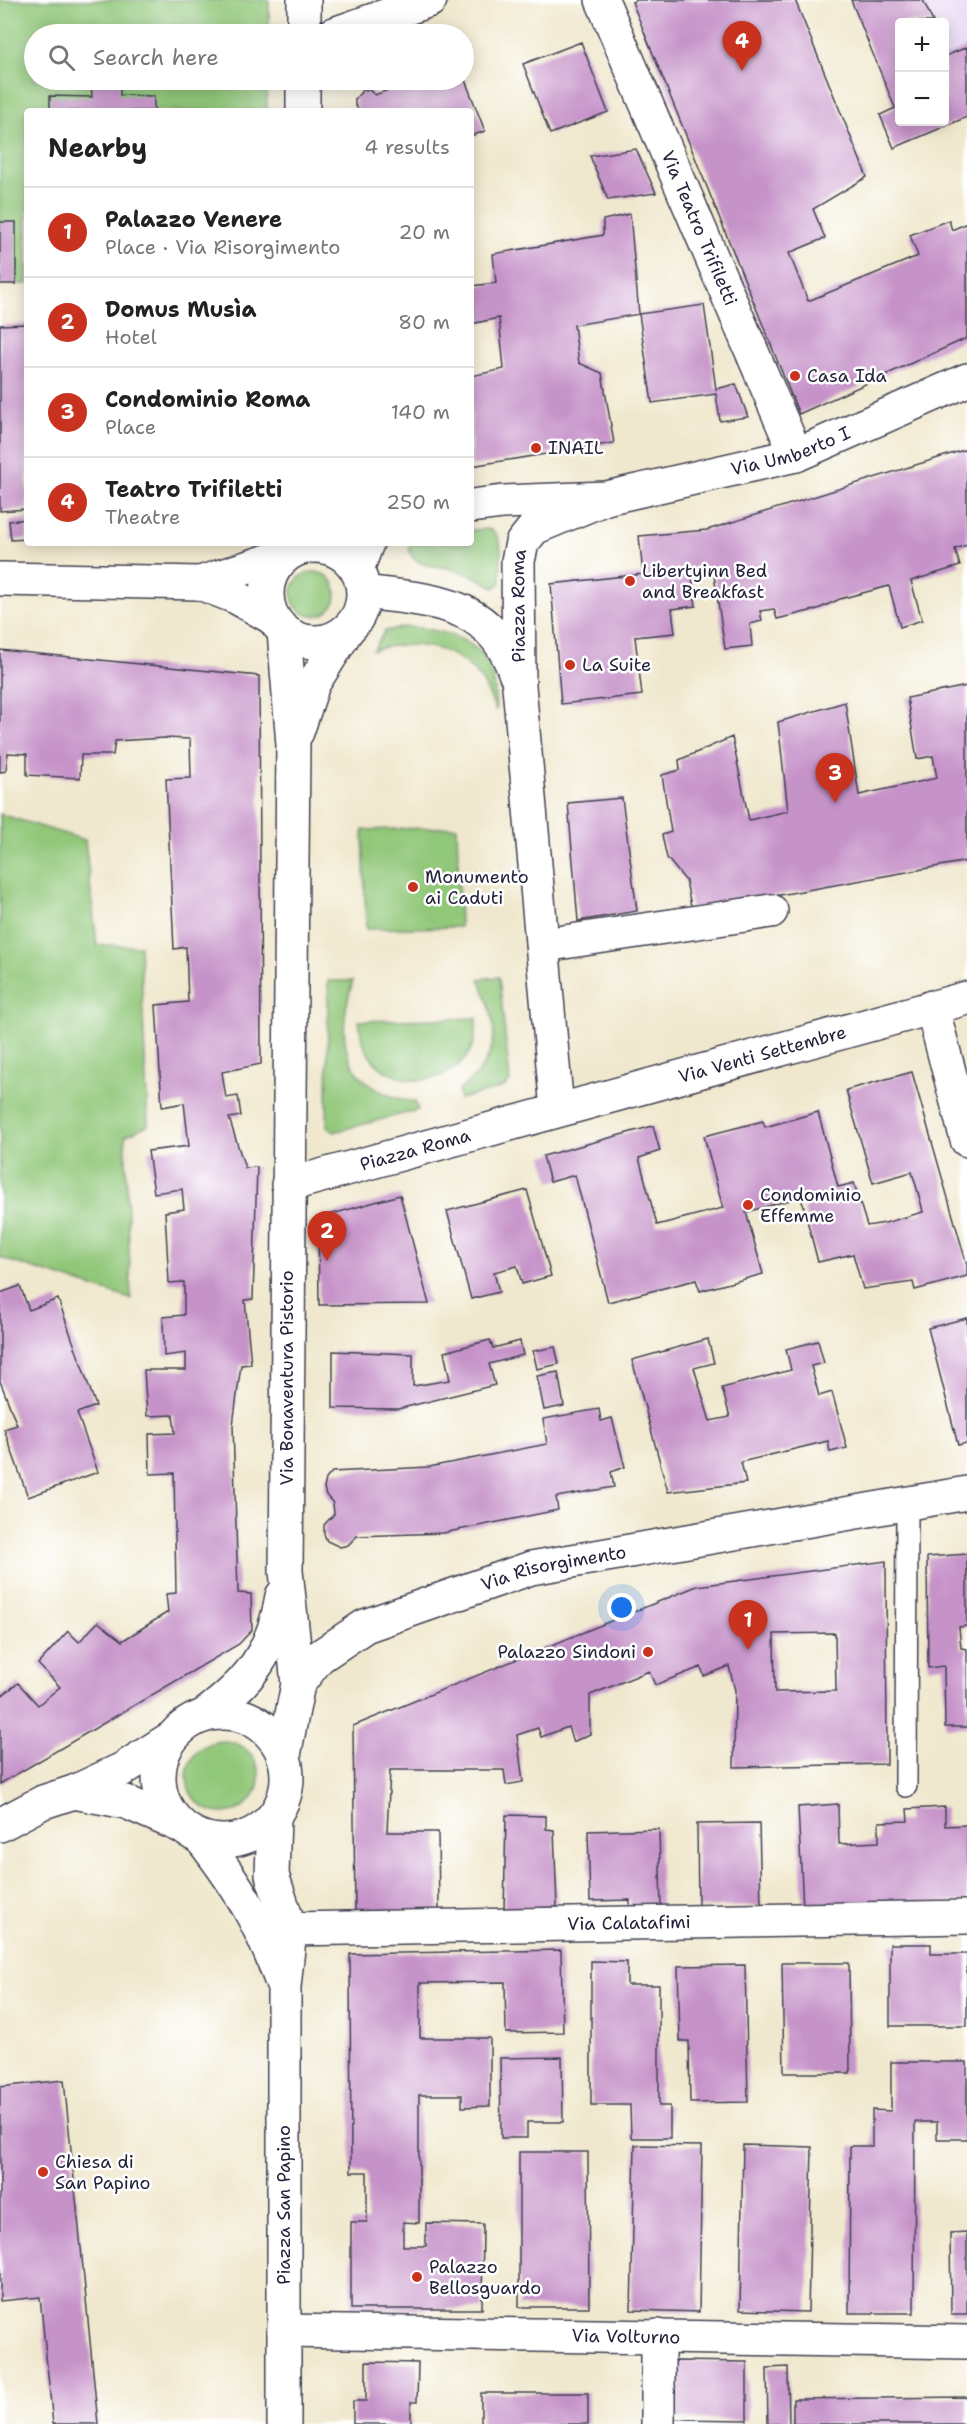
<!DOCTYPE html>
<html lang="en">
<head>
<meta charset="utf-8">
<style>
  :root { --surface:#fff; --page:#f2f2f2; --text:#222; --muted:#767676; --line:#e0e0e0; --accent:#c8321e }
  body { margin:0; font-family:"Shantell Sans",sans-serif; background:var(--page); color:var(--text) }
  .controls { position:absolute; right:18px; top:18px; display:grid; overflow:hidden; border-radius:6px; box-shadow:0 3px 15px #0003 }
  .controls button { width:54px; height:54px; display:grid; place-items:center; padding:0; border:0; border-bottom:2px solid var(--line); background:var(--surface); color:var(--text); font:30px sans-serif }
  .you { position:absolute; left:622px; top:1608px; width:21px; height:21px; margin:-15px; border:4px solid #fff; border-radius:50%; background:#1a73e8; box-shadow:0 0 0 9px #1a73e833 }
  .badge { display:grid; place-items:center; width:39px; height:39px; border-radius:50%; background:var(--accent); color:#fff; font-size:20px; font-weight:700 }
  .pin { position:absolute; translate:-50% -50px; filter:drop-shadow(0 2px 3px #0008) }
  .pin::after { content:''; position:absolute; top:32px; width:21px; height:18px; background:inherit; clip-path:polygon(0 0,100% 0,50% 100%) }
  .list { margin:0; padding:0; list-style:none }
  h2 { display:flex; justify-content:space-between; align-items:center; height:78px; margin:0; padding:0 24px; font-size:26px }
  h2 small { font-size:20px; font-weight:400; color:var(--muted) }
  .list li { display:grid; grid-template-columns:39px 1fr auto; gap:18px; align-items:center; box-sizing:border-box; height:90px; padding:0 24px; border-top:2px solid var(--line) }
  .list b { display:block; font-size:22px; white-space:nowrap }
  .list p { margin:0; font-size:20px; white-space:nowrap; color:var(--muted) }
  .list em { font-size:20px; font-style:normal; color:var(--muted) }
  .icon { flex:none; width:33px; height:33px; fill:none; stroke:currentColor; stroke-width:2; stroke-linecap:round; stroke-linejoin:round }
  .map { position:relative; flex:none; width:967px; height:2424px; overflow:hidden }
  .search { position:absolute; background:var(--surface); box-shadow:0 3px 15px #0003; left:24px; top:24px; width:450px; height:66px; display:flex; align-items:center; gap:15px; box-sizing:border-box; padding:0 21px; border-radius:33px; color:var(--muted); font-size:22px }
  .panel { position:absolute; background:var(--surface); box-shadow:0 3px 15px #0003; left:24px; top:108px; width:450px; height:438px; border-radius:6px }
  .map>svg:first-child { display:block }
  .built { fill:#e4d3f2; fill-rule:evenodd }
  .green { fill:#91c779; stroke:#5a745a; stroke-width:1.5 }
  .building { fill:#c693c9; fill-rule:evenodd }
  .lines { fill:none; stroke-linecap:round; stroke-linejoin:round }
  .service-casing { stroke:#414051; stroke-width:24 }
  .minor-casing { stroke:#414051; stroke-width:36 }
  .tertiary-casing { stroke:#414051; stroke-width:36 }
  .secondary-casing { stroke:#414051; stroke-width:36 }
  .service { stroke:#fff; stroke-width:21 }
  .minor { stroke:#fff; stroke-width:33 }
  .tertiary { stroke:#fff; stroke-width:33 }
  .secondary { stroke:#fff; stroke-width:33 }
  .poi-dot { fill:#c8321e; stroke:#fff; stroke-width:2 }
  .labels { text-anchor:middle; dominant-baseline:central; stroke-width:5; stroke-linejoin:round; paint-order:stroke }
  .street-label { font-size:18px; fill:#22223b; stroke:#fff }
  .poi-label { font-size:18px; fill:#22223b; stroke:#fff; text-anchor:start }
</style>
</head>
<body>
<div class="map">
<svg width="967" height="2424" viewBox="0 0 967 2424">
  <rect width="100%" height="100%" fill="#fff"/>
  <filter id="ink" filterUnits="userSpaceOnUse"><feTurbulence type="fractalNoise" baseFrequency=".0167" numOctaves="2"/><feDisplacementMap in="SourceGraphic" scale="12" xChannelSelector="R" yChannelSelector="G"/><feConvolveMatrix kernelMatrix="1 2 1 2 8 2 1 2 1" color-interpolation-filters="sRGB"/></filter>
  <filter id="wash" filterUnits="userSpaceOnUse"><feTurbulence type="fractalNoise" baseFrequency=".008" numOctaves="4" result="noise"/><feDisplacementMap in="SourceGraphic" scale="24" xChannelSelector="R" yChannelSelector="G"/><feGaussianBlur stdDeviation="1.35" result="paint"/><feColorMatrix in="noise" values="0 0 0 0 0 0 0 0 0 0 0 0 0 0 0 0 0 1.4 0 .05"/><feComposite in="paint" operator="in"/></filter>
  <g filter="url(#wash)">
    <rect width="100%" height="100%" fill="#f0e8ce"/>
    <path class="built" d="M851,0H967V117L894,148L880,115L895,108ZM900,22H944V122H900Z"/>
    <path class="green" d="M0,0H269V34H34V80H267V111H27V284H0Z
      M489,529C508,538 498,565 501,583L494,588C482,578 466,573 451,569C436,564 413,570 409,548L414,543H471V530Z
      M292 594a22 22 0 1 1 44 0a22 22 0 1 1-44 0Z
      M406,627C436,628 479,638 491,669C496,681 495,698 496,711C492,702 488,690 482,681C457,645 413,639 373,650L385,631Z
      M0,814L85,840L97,945L140,946L148,1125L125,1136L131,1299L0,1258Z
      M457,827L460,927L366,929L363,830Z
      M499,977L510,1081L504,1087L460,1099L458,1091C503,1057 500,1026 479,979Z
      M328,981H353C333,1043 345,1090 415,1102L418,1110L334,1132L327,1126Z
      M477,1018C476,1026 476,1037 473,1045C457,1085 398,1092 372,1059C363,1048 361,1035 359,1021Z
      M187 1777a36 36 0 1 1 72 0a36 36 0 1 1-72 0Z"/>
    <g id="blocks">
      <path class="building" d="M637,0H795L867,177L813,209L825,238L789,253L808,301L918,256L910,235L949,220L952,230L967,223V338L799,414L632,2Z
        M851,0H923L933,22H900V122H945V52L946,56L967,47V117L894,148L880,115L895,108Z
        M581,42L608,112L550,134L523,64Z
        M415,80H465L485,131L471,136V111H360L355,105V99L363,90H369L375,95Z
        M91,83H120V95L154,96V111H50V96L92,97Z
        M636,149L656,193L608,200L590,156Z
        M630,214L639,314L704,305L716,389L736,384L748,417L720,421L716,394L652,403L639,314L574,325L579,363L602,373L614,443L471,466V376L504,369L499,318L471,324V286L496,283L493,254L603,235V220Z
        M0,222H16V284H0Z
        M27,324V509L0,511V325Z
        M967,449V545L955,549L960,566L911,581L922,620L900,627L889,586L840,599L818,609L777,619L774,609L760,611L762,621L750,624L752,646L725,649L714,575L692,577L696,606L672,609L675,633L635,637L642,695L561,704L551,584L643,574L639,536L707,530Z
        M27,519V539L11,540L9,521Z
        M0,650L259,676L261,1064L222,1072L226,1098L238,1096L241,1116L229,1118L245,1168L257,1167L253,1299L245,1300L251,1364L241,1365L233,1425L238,1593L251,1594L252,1630L239,1644L0,1784V1690L3,1695L18,1683L38,1705L60,1687L38,1664L68,1631L79,1642L98,1622L122,1641L168,1612L166,1594L176,1593L174,1473L150,1474L149,1434L175,1433L173,1415L147,1416L144,1370H186V1353L164,1356L163,1317L184,1315V1282L169,1283L165,1212L184,1209L182,1189L154,1193L148,1151L189,1146L184,1103L162,1107L156,1005L188,1002L186,947L174,949L166,779L191,778L190,739L165,738L115,741L113,755H81L80,778L27,775V754L8,753L6,771L0,772Z
        M967,686V861L692,911L686,881L667,858L662,835L671,832L662,775L680,770L679,760L732,737L749,820L788,811L778,722L845,702L859,795L937,778L933,756L917,759L907,698Z
        M622,798L637,911L578,921L568,803Z
        M912,1072L967,1265V1276L915,1290L913,1282L863,1289L853,1254L818,1262L801,1197L746,1212L763,1274L700,1291L696,1280L608,1302L575,1175L550,1182L543,1156L653,1126L660,1151L639,1158L657,1225L723,1208L704,1136L763,1121L765,1127L818,1112L838,1187L854,1183L867,1226L885,1223L923,1212L921,1203L912,1172L873,1183L846,1090Z
        M527,1190L551,1276L522,1284L517,1266L494,1272L499,1292L471,1299L447,1211Z
        M400,1195L429,1304L319,1305L318,1218Z
        M20,1286L29,1310L58,1299L96,1406L77,1413L98,1472L28,1497L4,1429L17,1425L0,1381V1293Z
        M967,1318V1443L958,1445L928,1328Z
        M708,1339L714,1363L694,1368L710,1421L730,1417L722,1388L791,1370L786,1349L818,1341L824,1363L811,1366L819,1396L832,1392L847,1448L830,1452L828,1441L741,1462L746,1483L668,1492L632,1360Z
        M490,1340L493,1348L520,1341L523,1355L489,1364L495,1385L398,1409L333,1408V1351L413,1354V1386L450,1380L444,1352Z
        M555,1347L559,1364L537,1369L533,1351Z
        M558,1372L564,1406L544,1410L537,1376Z
        M599,1409L601,1421L612,1418L625,1467L611,1472L614,1487L556,1497L558,1510L443,1533L357,1536L348,1545L340,1547L327,1541L324,1534V1525L334,1514L333,1503L326,1495L324,1488L326,1479L332,1472L429,1467L547,1444L543,1419Z
        M967,1554V1626L959,1627L961,1648L967,1649V1727H945L944,1666L928,1668L927,1557Z
        M886,1561L887,1764L734,1767L735,1690L729,1666L704,1676L701,1667L655,1685L649,1671L590,1695V1734L573,1742L568,1727L541,1737L538,1728L517,1735L523,1782L506,1785L504,1770H390L387,1832H438L439,1911H355L353,1726L697,1586ZM835,1633L836,1691L775,1692L774,1634Z
        M838,1804L839,1844L879,1842V1822L908,1821L907,1809L945,1807V1826L967,1825V1901L803,1908L798,1807Z
        M506,1815L546,1816V1829L554,1830L557,1907L530,1908L504,1913Z
        M759,1823L761,1906L698,1908L697,1824Z
        M659,1829L661,1909L630,1910V1900L590,1901L588,1831Z
        M890,1944H931V1954H967V2026H890Z
        M561,1950L563,2032L506,2033L505,1982L420,1983V2038H490V2106L462,2107V2095H419V2223L403,2222V2246H426V2223L483,2224L482,2309H351V2222H367V2172H351L350,1954Z
        M591,1961L627,1962V1985H659V2106H670V2138H631L630,2105H591Z
        M782,1963H849L850,2073H784Z
        M745,1965L748,2102L690,2103L689,2041H680L678,1966Z
        M562,2057L563,2122H527V2138H501L500,2058Z
        M891,2062H967V2139H937V2122H915L914,2313H849L850,2146H872V2110L891,2111Z
        M64,2080L82,2258L98,2424H53L40,2297L0,2301V2087Z
        M635,2145L702,2146L699,2312L631,2310Z
        M743,2145L812,2147L808,2312L740,2310Z
        M519,2152H588L589,2307H519Z
        M967,2232V2314H951L950,2233Z
        M674,2361L747,2362V2420L674,2419Z
        M366,2362L418,2363L417,2402H411V2424H353V2401H366Z
        M788,2367L789,2424H768L767,2368Z
        M481,2393H588V2424H481Z
        M967,2397V2424H793V2399Z"/>
    </g>
  </g>
  <g filter="url(#ink)">
    <use href="#blocks" fill-opacity="0" stroke="#414051" stroke-width="1.5"/>
    <g class="lines">
      <g class="service-casing">
        <path id="service" d="M906,1786L907,1503"/>
      </g>
      <g class="minor-casing">
        <g id="minor">
          <path d="M544,945L771,911"/>
          <path d="M932,1007L967,1140"/>
          <path id="s1" d="M290,1929L967,1917"/>
          <path id="s2" d="M284,2331L967,2342"/>
          <path d="M658,2336V2424"/>
        </g>
      </g>
      <g class="tertiary-casing">
        <g id="tertiary">
          <path id="s3" d="M602,0L796,455"/>
          <path d="M334,34L430,0"/>
          <path id="s4" d="M471,506L503,502L606,498L796,455L967,380"/>
          <path d="M357,570L367,543"/>
          <path d="M0,579L200,583L286,555"/>
          <path d="M200,583L236,597L273,618"/>
          <path d="M364,592C431,601 491,599 516,675"/>
          <path id="s5" d="M557,1110L519,686L518,561L522,543L534,528L606,498"/>
          <path id="s6" d="M288,1185L967,998"/>
          <path d="M74,1792L126,1802L181,1826"/>
          <path d="M274,1818L272,1875L290,1929L284,1987V2424"/>
          <path d="M0,1825L43,1802L74,1792L123,1769L170,1739"/>
          <path d="M201,1838C239,1887 259,1920 281,1980"/>
        </g>
      </g>
      <g class="secondary-casing">
        <g id="secondary">
          <path d="M304,34V0"/>
          <path d="M303,111V80"/>
          <circle cx="315" cy="594" r="48"/>
          <path d="M284,631L293,745L286,1571L298,1684"/>
          <path d="M297,732L313,684L347,630"/>
          <circle cx="223" cy="1777" r="64"/>
          <path d="M205,1715C249,1682 273,1653 282,1596"/>
          <path id="s7" d="M284,1755L298,1684L319,1657L365,1626L531,1568L967,1493"/>
        </g>
      </g>
      <use href="#service" class="service"/>
      <use href="#minor" class="minor"/>
      <use href="#tertiary" class="tertiary"/>
      <use href="#secondary" class="secondary"/>
    </g>
  </g>
  <g class="poi-dot">
    <circle cx="795" cy="376" r="6"/>
    <circle cx="536" cy="448" r="6"/>
    <circle cx="630" cy="581" r="6"/>
    <circle cx="570" cy="665" r="6"/>
    <circle cx="413" cy="887" r="6"/>
    <circle cx="748" cy="1205" r="6"/>
    <circle cx="648" cy="1652" r="6"/>
    <circle cx="43" cy="2172" r="6"/>
    <circle cx="417" cy="2277" r="6"/>
  </g>
  <g class="labels">
    <g class="street-label">
      <text stroke="none"><textPath href="#s3" startOffset="248">Via Teatro Trifiletti</textPath></text>
      <text stroke="none"><textPath href="#s4" startOffset="326">Via Umberto I</textPath></text>
      <text stroke="none"><textPath href="#s5" startOffset="506">Piazza Roma</textPath></text>
      <text stroke="none"><textPath href="#s6" startOffset="492">Via Venti Settembre</textPath></text>
      <text stroke="none"><textPath href="#s6" startOffset="132">Piazza Roma</textPath></text>
      <text transform="translate(287 1378) rotate(-90)">Via Bonaventura Pistorio</text>
      <text stroke="none"><textPath href="#s7" startOffset="360">Via Risorgimento</textPath></text>
      <text stroke="none"><textPath href="#s1" startOffset="339">Via Calatafimi</textPath></text>
      <text transform="translate(284 2205) rotate(-90)">Piazza San Papino</text>
      <text stroke="none"><textPath href="#s2" startOffset="342">Via Volturno</textPath></text>
    </g>
    <g class="poi-label">
      <text x="807" y="376">Casa Ida</text>
      <text x="548" y="448">INAIL</text>
      <text x="642" y="571">Libertyinn Bed<tspan x="642" dy="21">and Breakfast</tspan></text>
      <text x="582" y="665">La Suite</text>
      <text x="425" y="877">Monumento<tspan x="425" dy="21">ai Caduti</tspan></text>
      <text x="760" y="1195">Condominio<tspan x="760" dy="21">Effemme</tspan></text>
      <text x="636" y="1652" text-anchor="end">Palazzo Sindoni</text>
      <text x="55" y="2162">Chiesa di<tspan x="55" dy="21">San Papino</tspan></text>
      <text x="429" y="2267">Palazzo<tspan x="429" dy="21">Bellosguardo</tspan></text>
    </g>
  </g>
</svg>
<div class="controls">
<button>+</button>
<button>−</button>
</div>
<div class="you"></div>
<div class="pin badge" style="left:748px;top:1650px">1</div>
<div class="pin badge" style="left:327px;top:1261px">2</div>
<div class="pin badge" style="left:835px;top:803px">3</div>
<div class="pin badge" style="left:742px;top:71px">4</div>
<div class="search"><svg class="icon" aria-label="search" viewBox="0 0 24 24"><circle cx="10" cy="10" r="6"/><path d="M15 15l6 6"/></svg>Search here</div>
<section class="panel">
<h2>Nearby<small>4 results</small></h2>
<ul class="list">
<li><span class="badge">1</span><div><b>Palazzo Venere</b><p>Place · Via Risorgimento</p></div><em>20 m</em></li>
<li><span class="badge">2</span><div><b>Domus Musìa</b><p>Hotel</p></div><em>80 m</em></li>
<li><span class="badge">3</span><div><b>Condominio Roma</b><p>Place</p></div><em>140 m</em></li>
<li><span class="badge">4</span><div><b>Teatro Trifiletti</b><p>Theatre</p></div><em>250 m</em></li>
</ul>
</section>
</div>
</body>
</html>
